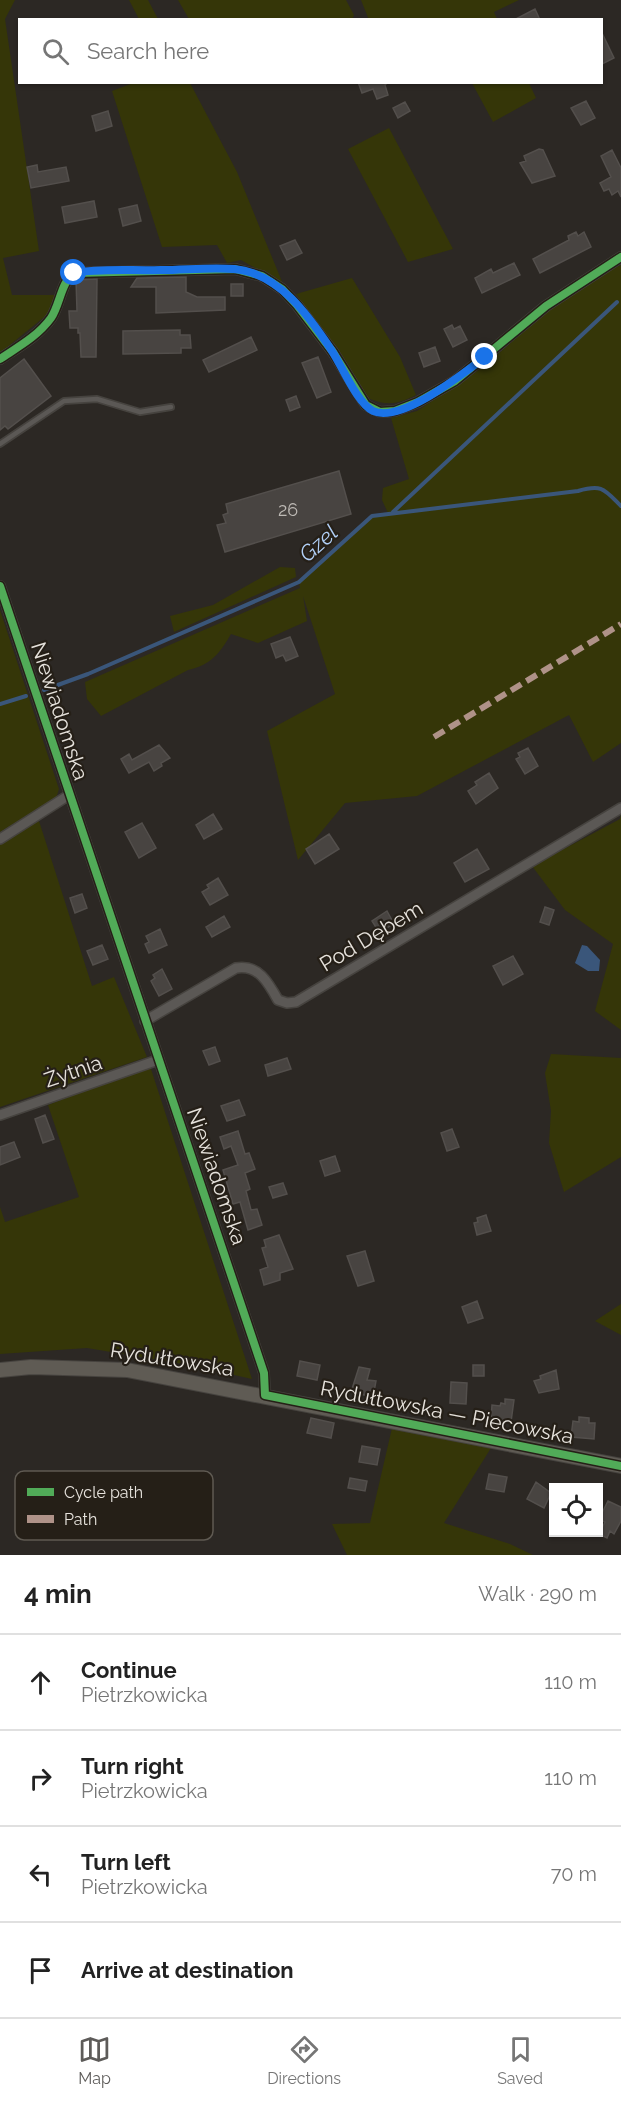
<!DOCTYPE html>
<html lang="en">
<head>
<meta charset="utf-8">
<style>
  :root { --surface:#fff; --page:#f6f6f6; --text:#222; --muted:#767676; --line:#e0e0e0; --accent:#5d5b59 }
  body { margin:0; font-family:Raleway,sans-serif; background:var(--page); color:var(--text) }
  .controls { position:absolute; right:18px; bottom:18px; display:grid; overflow:hidden; border-radius:0px; box-shadow:0 2px 4px #0004 }
  .controls button { width:54px; height:54px; display:grid; place-items:center; padding:0; border:0; border-bottom:2px solid var(--line); background:var(--surface); color:var(--text); font:30px sans-serif }
  .stop { position:absolute; width:18px; height:18px; margin:-14px; border:4px solid #1a73e8; border-radius:50%; background:#fff }
  .stop.end { background:#1a73e8; border-color:#fff; box-shadow:0 2px 6px #0008 }
  .list { margin:0; padding:0; list-style:none }
  h2 { display:flex; justify-content:space-between; align-items:center; height:78px; margin:0; padding:0 24px; font-size:26px }
  h2 small { font-size:20px; font-weight:400; color:var(--muted) }
  .list li { display:grid; grid-template-columns:39px 1fr auto; gap:18px; align-items:center; box-sizing:border-box; height:96px; padding:0 24px; border-top:2px solid var(--line) }
  .list b { display:block; font-size:22px; white-space:nowrap }
  .list p { margin:0; font-size:20px; white-space:nowrap; color:var(--muted) }
  .list em { font-size:20px; font-style:normal; color:var(--muted) }
  .icon { flex:none; width:33px; height:33px; fill:none; stroke:currentColor; stroke-width:2; stroke-linecap:round; stroke-linejoin:round }
  .map { position:relative; flex:none; width:621px; height:1555px; overflow:hidden }
  .search { position:absolute; background:var(--surface); box-shadow:0 2px 4px #0004; left:18px; right:18px; top:18px; height:66px; display:flex; align-items:center; gap:15px; box-sizing:border-box; padding:0 21px; border-radius:0px; color:var(--muted); font-size:22px }
  .sheet { height:462px; background:var(--surface) }
  nav { display:flex; justify-content:space-around; align-items:center; box-sizing:border-box; height:84px; border-top:2px solid var(--line); background:var(--surface); font-size:16px; color:var(--muted) }
  nav a { display:grid; justify-items:center; gap:3px }
  nav .on { color:var(--accent) }
  .map>svg:first-child { display:block }
  .green { fill:#353608 }
  .water { fill:#3a567a }
  .lines { fill:none; stroke-linecap:round; stroke-linejoin:round }
  .stream { stroke:#3a567a; stroke-width:4 }
  .building { fill:#484441; stroke:#534f4c; stroke-width:1.5 }
  .lane-casing { stroke:#46433f; stroke-width:8 }
  .street-casing { stroke:#46433f; stroke-width:12 }
  .secondary-casing { stroke:#46433f; stroke-width:16 }
  .lane { stroke:#5b5855; stroke-width:4.5 }
  .street { stroke:#5b5855; stroke-width:9 }
  .secondary { stroke:#5f5b54; stroke-width:14 }
  .quiet { stroke:#af9288; stroke-width:6; stroke-dasharray:12 6; stroke-linecap:butt }
  .cycleway-casing { stroke:#251f17; stroke-width:11 }
  .cycleway { stroke:#51ab58; stroke-width:8 }
  .route { stroke:#1a73e8; stroke-width:8 }
  .labels { text-anchor:middle; dominant-baseline:central; stroke-width:4.5; stroke-linejoin:round; paint-order:stroke }
  .number-label { font-size:18px; fill:#bebab5 }
  .street-label { font-size:21px; fill:#e6e2dc; stroke:#251f17 }
  .water-label { font-size:22px; font-style:italic; fill:#b1cff6; stroke:#251f17 }
  .key { fill:#251f17; stroke:#5f5a52; stroke-width:1.5 }
  .key-label { font-size:16px; fill:#e6e2dc }
</style>
</head>
<body>
<div class="map">
<svg width="621" height="1555" viewBox="0 0 621 1555">
  <rect width="100%" height="100%" fill="#2c2824"/>
  <path class="green" d="M0,0H15L5,19L39,251L3,258L12,295H55L48,314L0,353Z
    M129,0H148L158,19H139Z
    M178,0H346L354,15L352,20L189,19Z
    M361,0H519L494,12L497,19L369,20Z
    M133,83H190L237,172L283,284L241,260L227,263L217,245L162,247L112,91Z
    M472,83H529L536,98L493,122Z
    M389,128L453,249L408,262L348,149Z
    M621,265V743L593,762L569,715L417,796L345,803L298,860L267,731L335,694L303,596L307,621L258,643L231,634C220,653 211,665 188,670L101,716L87,699L85,682L300,588L299,582L372,516L388,513L382,500L383,488L409,479L391,418L417,411L483,367L544,314L603,273Z
    M352,278L400,357L416,395C398,404 388,406 370,399L296,294Z
    M280,567L295,568L296,577L174,632L170,616L213,605Z
    M0,610L59,789L56,798L0,832Z
    M621,814V1030L595,1011L613,944L565,910L532,866L620,819Z
    M39,821L92,986L114,977L147,1057L0,1107V840Z
    M551,1054L621,1058V1157L564,1192L549,1143L551,1111L545,1073Z
    M149,1063L252,1379L189,1365L87,1348L0,1354V1207L5,1222L79,1197L48,1105L113,1080Z
    M621,1304V1335L595,1321Z
    M392,1428L491,1448L444,1523L510,1544L533,1555H347L332,1524L370,1523Z"/>
  <path class="water" d="M582,945L587,946L600,960L599,971H588L575,963Z"/>
  <g class="lines">
    <path class="stream" d="M393,512L617,302
      M44,690L88,674L299,582L372,516L578,491C602,484 604,489 621,506
      M0,704L26,696"/>
  </g>
  <path class="building" d="M535,9L540,20H514Z
    M602,33L614,58L602,64Z
    M358,82H388L385,85L388,95L377,99L373,89L362,93Z
    M586,101L595,118L581,125L571,108Z
    M405,102L410,111L398,118L393,108Z
    M108,111L112,126L96,131L92,116Z
    M539,149L543,150L555,176L532,183L520,163L526,161L524,156Z
    M612,150L621,168V197L618,191L612,195L609,189L604,191L600,183L611,177L601,156Z
    M37,165L38,172L66,167L69,181L31,188L27,167Z
    M94,201L97,217L65,223L62,207Z
    M137,205L141,221L123,226L119,209Z
    M576,232L578,236L584,232L591,247L540,273L533,259L569,240L568,236Z
    M295,240L302,253L287,260L280,246Z
    M514,263L520,275L482,293L475,278L491,269L493,273Z
    M186,277V292L197,297H225V310L156,313V287H131L137,278Z
    M97,279L96,357H81L80,333H78V328H70L69,311H77L76,280Z
    M231,284H243V296H231Z
    M452,325L454,329L460,326L467,340L453,347L444,329Z
    M180,330V335H190L191,348H181V353L123,354V331Z
    M251,337L257,350L209,372L203,360Z
    M435,347L440,361L424,367L419,353Z
    M318,357L331,392L317,398L302,363Z
    M24,359L51,396L8,429L5,426L0,430V378Z
    M296,396L300,407L290,411L286,400Z
    M339,471L351,514L225,552L217,525L226,523L223,515L228,513L226,504Z
    M290,637L298,656L286,661L283,655L276,658L271,644Z
    M159,745L170,758L161,763L162,766L154,771L149,762L129,773L121,759L129,754L132,760Z
    M528,748L538,766L525,774L516,759L520,757L518,753Z
    M489,773L498,788L476,804L468,791L477,785L475,782Z
    M213,814L222,829L204,839L196,825Z
    M142,823L156,848L139,858L125,832Z
    M329,834L339,849L315,864L306,849Z
    M477,849L489,869L465,882L454,863Z
    M218,878L228,895L210,905L202,892L209,888L207,885Z
    M82,894L87,908L75,913L70,898Z
    M545,907L554,910L549,925L540,922Z
    M387,911L394,924L379,932L372,921Z
    M224,916L230,927L212,937L206,927Z
    M160,929L167,945L149,953L145,944L149,942L146,936Z
    M102,945L108,959L93,965L87,951Z
    M513,956L523,974L503,985L493,966Z
    M162,969L172,989L159,996L151,981L155,978L153,975Z
    M215,1047L220,1061L209,1065L203,1051Z
    M287,1058L291,1069L268,1076L265,1065Z
    M239,1100L245,1115L227,1121L221,1106Z
    M45,1115L54,1139L43,1143L35,1119Z
    M452,1129L459,1147L447,1151L441,1133Z
    M238,1131L245,1154L249,1153L255,1169L245,1173L250,1189L246,1191L251,1210L257,1209L262,1225L248,1230L240,1202L233,1204L223,1170L238,1165L231,1146L224,1149L220,1137Z
    M14,1142L20,1157L0,1165V1147Z
    M335,1156L340,1171L325,1176L320,1161Z
    M283,1183L287,1194L273,1198L269,1187Z
    M486,1215L491,1231L477,1235L474,1223L478,1222L477,1218Z
    M279,1235L293,1269L280,1273V1280L264,1285L260,1270L268,1267L262,1248L266,1247L264,1240Z
    M365,1251L374,1281L358,1286L347,1256Z
    M477,1301L483,1318L468,1323L462,1307Z
    M300,1361L320,1365L317,1380L297,1376Z
    M473,1365H484V1376H473Z
    M359,1367L370,1369L367,1380L376,1381L373,1397L351,1392Z
    M556,1370L559,1389L539,1393L534,1381L541,1379L540,1376Z
    M451,1382L467,1383L466,1404L450,1403Z
    M505,1399L514,1400L511,1422L491,1419L492,1405L500,1406L501,1403L505,1404Z
    M579,1417L589,1418V1423H595L594,1439L571,1437L573,1421L579,1422Z
    M311,1418L334,1423L331,1438L307,1433Z
    M362,1446L380,1449L377,1465L359,1462Z
    M489,1474L507,1477L504,1492L486,1489Z
    M350,1478L367,1481L365,1491L348,1488Z
    M536,1482L551,1493L544,1508L527,1499Z
    M608,1501L621,1507V1521L614,1534L610,1531L607,1538L599,1534L605,1522L599,1519Z"/>
  <g class="lines">
    <g class="lane-casing">
      <path id="lane" d="M0,444L64,401L97,399L140,412L171,407"/>
    </g>
    <g class="street-casing">
      <path id="street" d="M0,359C18,347 38,336 51,318C60,305 61,282 74,273L235,269L262,276L282,289L297,305L333,352L366,405L380,412L395,411L418,402L455,381L546,306L621,257
        M0,586L264,1373L265,1395
        M0,839L69,795
        M145,1021L236,968C258,964 268,982 278,1000L287,1003L296,1002L621,808
        M0,1115L158,1060"/>
    </g>
    <g class="secondary-casing">
      <path id="secondary" d="M0,1370L31,1367L127,1370L621,1466"/>
    </g>
    <use href="#lane" class="lane"/>
    <use href="#street" class="street"/>
    <use href="#secondary" class="secondary"/>
    <path class="quiet" d="M434,737L621,624"/>
    <g class="cycleway-casing">
      <path id="cycleway" d="M0,359C18,347 38,336 51,318C60,305 61,282 74,273L235,269L262,276L282,289L297,305L333,352L366,405L380,412L395,411L418,402L455,381L546,306L621,257
        M0,586L264,1373L265,1395L621,1466"/>
    </g>
    <use href="#cycleway" class="cycleway"/>
  </g>
  <g class="lines">
    <path class="route" d="M74,273C102,268 132,271 161,270C185,270 210,267 234,269C279,273 309,316 332,351C342,366 357,403 373,411C400,424 464,373 485,357"/>
  </g>
  <g class="labels">
    <g class="number-label">
      <text x="288" y="509">26</text>
    </g>
    <g class="street-label">
      <text transform="translate(60 711) rotate(72)">Niewiadomska</text>
      <text transform="translate(371 936) rotate(-31)">Pod Dębem</text>
      <text transform="translate(73 1071) rotate(-19)">Żytnia</text>
      <text transform="translate(217 1176) rotate(71)">Niewiadomska</text>
      <text transform="translate(172 1359) rotate(9)">Rydułtowska</text>
      <text transform="translate(447 1412) rotate(11)">Rydułtowska — Piecowska</text>
    </g>
    <g class="water-label">
      <text transform="translate(318 543) rotate(-42)">Gzel</text>
    </g>
  </g>
  <rect x="15" y="1471" width="198" height="69" rx="9" class="key"/>
  <rect x="27" y="1488" width="27" height="8" fill="#51ab58"/>
  <rect x="27" y="1515" width="27" height="8" fill="#af9288"/>
  <g class="key-label">
    <text x="64" y="1498">Cycle path</text>
    <text x="64" y="1525">Path</text>
  </g>
</svg>
<div class="controls">
<button><svg class="icon" aria-label="locate" viewBox="0 0 24 24"><circle cx="12" cy="12" r="6"/><path d="M12 2v4M12 18v4M2 12h4M18 12h4"/></svg></button>
</div>
<div class="stop" style="left:74px;top:273px"></div>
<div class="stop end" style="left:485px;top:357px"></div>
<div class="search"><svg class="icon" aria-label="search" viewBox="0 0 24 24"><circle cx="10" cy="10" r="6"/><path d="M15 15l6 6"/></svg>Search here</div>
</div>
<section class="sheet">
<h2>4 min<small>Walk · 290 m</small></h2>
<ul class="list">
<li><svg class="icon" aria-label="ahead" viewBox="0 0 24 24"><path d="M12 20V5M6 11l6-6 6 6"/></svg><div><b>Continue</b><p>Pietrzkowicka</p></div><em>110 m</em></li>
<li><svg class="icon" aria-label="right" viewBox="0 0 24 24"><path d="M7 20v-9h11M14 6l5 5-5 5"/></svg><div><b>Turn right</b><p>Pietrzkowicka</p></div><em>110 m</em></li>
<li><svg class="icon" aria-label="left" viewBox="0 0 24 24"><path d="M17 20v-9H6M10 6l-5 5 5 5"/></svg><div><b>Turn left</b><p>Pietrzkowicka</p></div><em>70 m</em></li>
<li><svg class="icon" aria-label="arrive" viewBox="0 0 24 24"><path d="M6 21V4h12l-3 4 3 4H6"/></svg><div><b>Arrive at destination</b></div></li>
</ul>
</section>
<nav>
<a class="on"><svg class="icon" aria-label="map" viewBox="0 0 24 24"><path d="M3 6l6-2 6 2 6-2v14l-6 2-6-2-6 2zM9 4v14M15 6v14"/></svg>Map</a>
<a><svg class="icon" aria-label="directions" viewBox="0 0 24 24"><path d="M12 3l9 9-9 9-9-9zM9 14v-3h6M13 9l2 2-2 2"/></svg>Directions</a>
<a><svg class="icon" aria-label="saved" viewBox="0 0 24 24"><path d="M7 4h10v16l-5-4-5 4z"/></svg>Saved</a>
</nav>
</body>
</html>
